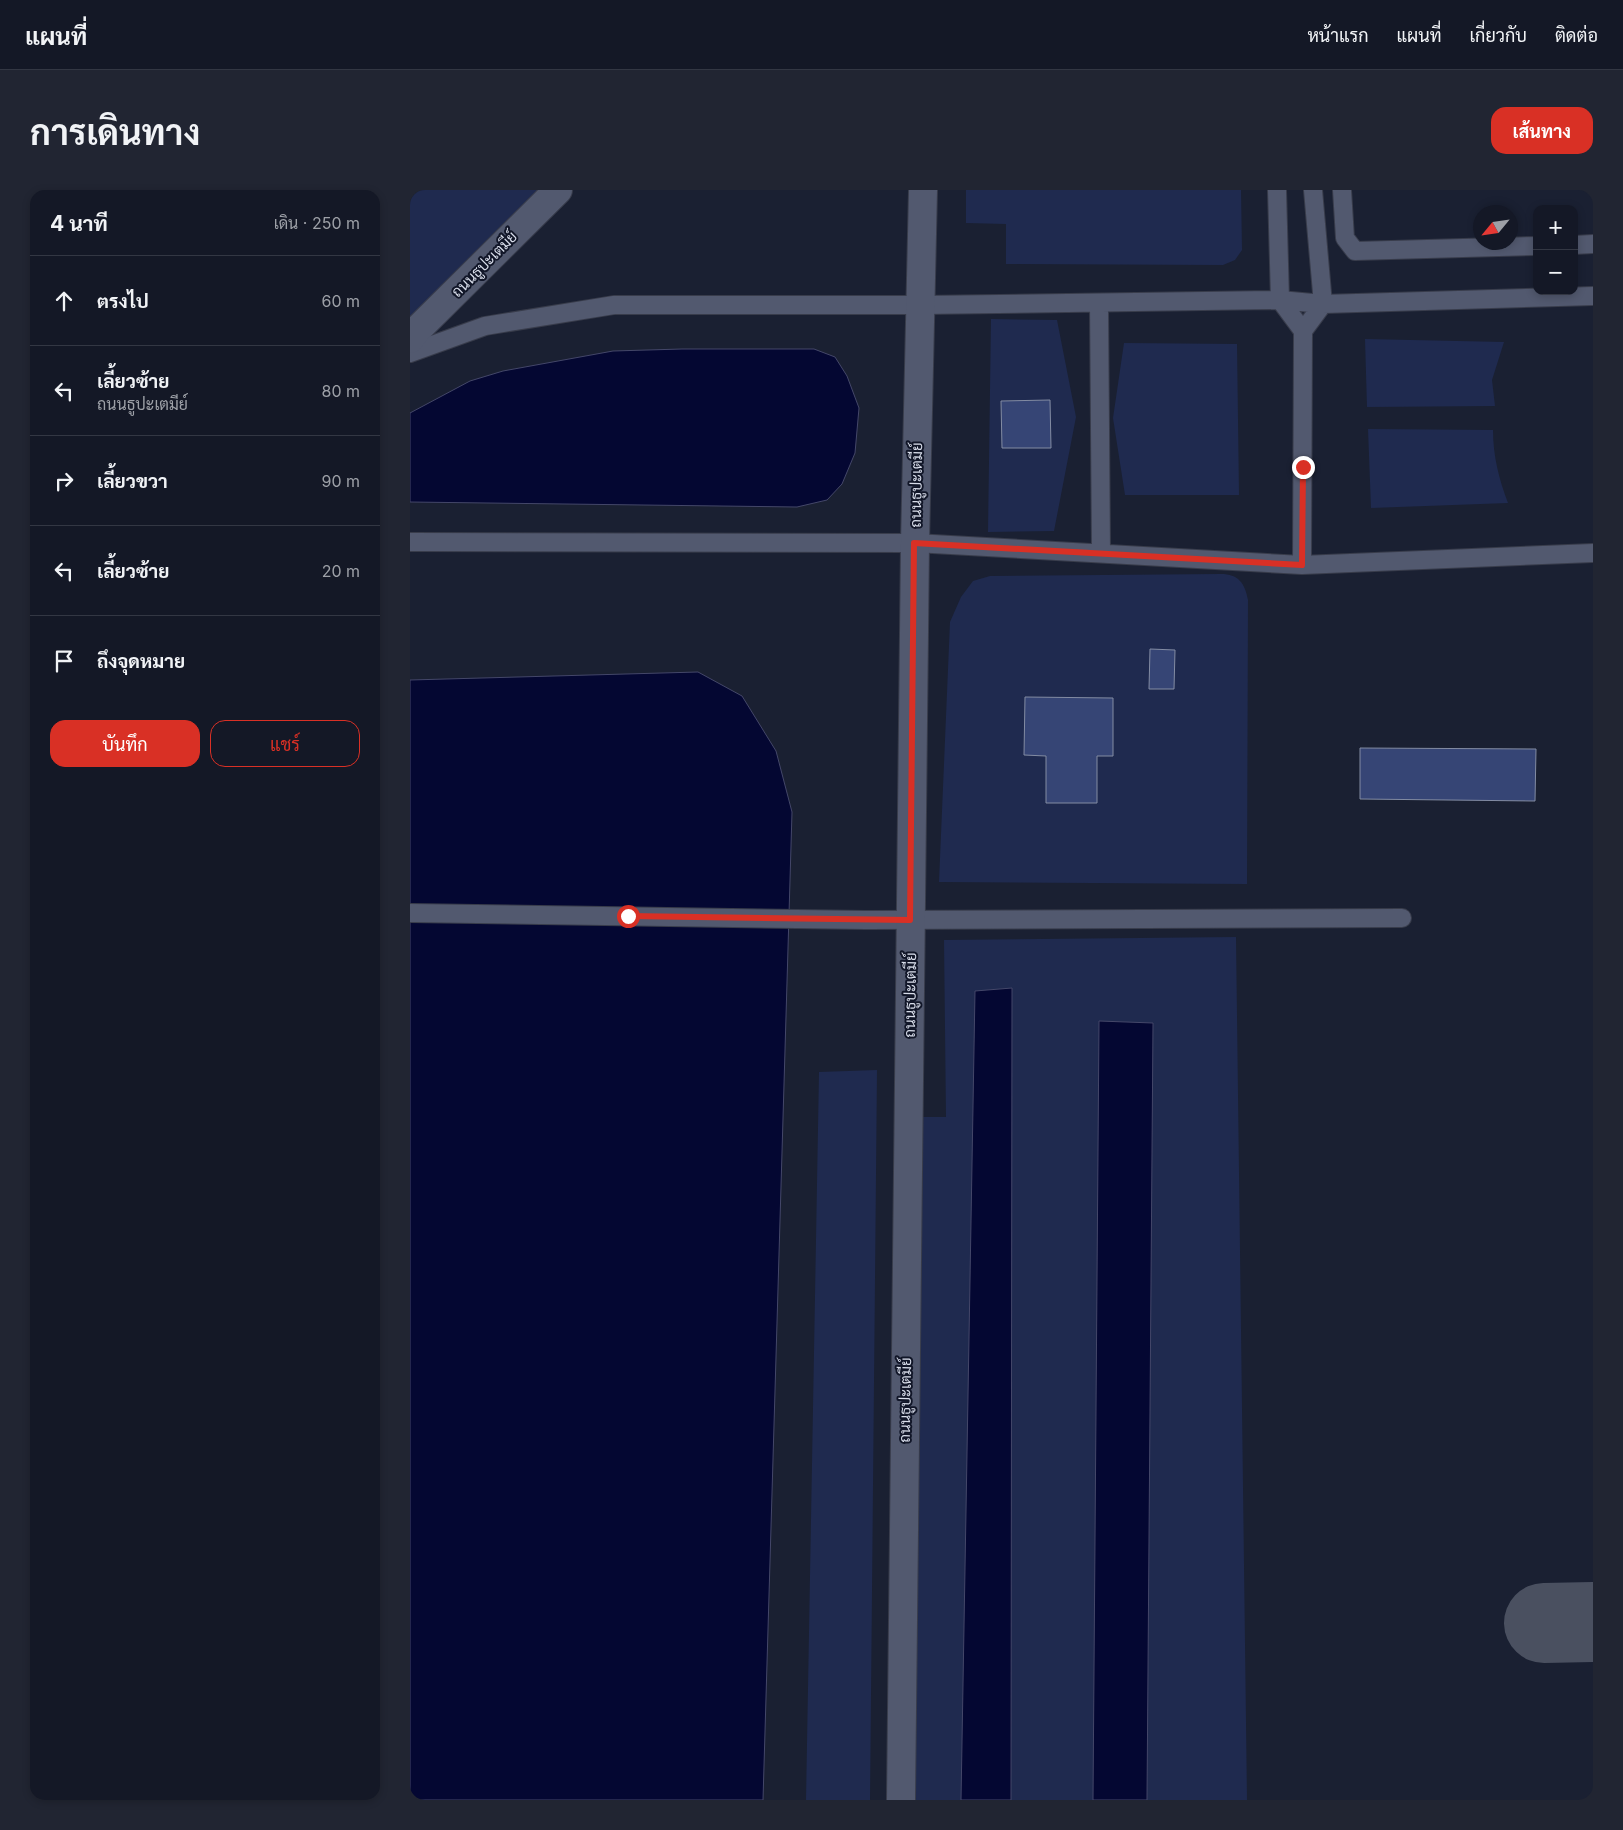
<!DOCTYPE html>
<html lang="th">
<head>
<meta charset="utf-8">
<style>
  :root { --surface:#141826; --page:#212532; --text:#f1f3f6; --muted:#9da0a7; --line:#333743; --accent:#d93025 }
  body { margin:0; font-family:Inter,Sarabun,sans-serif; background:var(--page); color:var(--text) }
  .controls { position:absolute; right:15px; top:15px; display:grid; overflow:hidden; border-radius:10px; box-shadow:0 2px 8px #0003 }
  .controls button { width:45px; height:45px; display:grid; place-items:center; padding:0; border:0; border-bottom:1px solid var(--line); background:var(--surface); color:var(--text); font:25px sans-serif }
  .compass { position:absolute; left:1063px; top:15px; width:45px; height:45px; border-radius:50%; background:var(--surface); box-shadow:0 2px 8px #0003; rotate:241deg }
  .stop { position:absolute; width:15px; height:15px; margin:-11px; border:4px solid #d93025; border-radius:50%; background:#fff }
  .stop.end { background:#d93025; border-color:#fff; box-shadow:0 1px 5px #0008 }
  .list { margin:0; padding:0; list-style:none }
  h2 { display:flex; justify-content:space-between; align-items:center; height:65px; margin:0; padding:0 20px; font-size:21px }
  h2 small { font-size:16px; font-weight:400; color:var(--muted) }
  .list li { display:grid; grid-template-columns:32px 1fr auto; gap:15px; align-items:center; box-sizing:border-box; height:90px; padding:0 20px; border-top:1px solid var(--line) }
  .list b { display:block; font-size:19px; white-space:nowrap }
  .list p { margin:0; font-size:16px; white-space:nowrap; color:var(--muted) }
  .list em { font-size:16px; font-style:normal; color:var(--muted) }
  .actions { display:flex; gap:10px; padding:15px 20px }
  .actions a { flex:1; padding:11px 0; border:1px solid var(--accent); border-radius:15px; text-align:center; font-size:18px; color:var(--accent) }
  .actions .main { background:var(--accent); color:#fff }
  .icon { flex:none; width:28px; height:28px; fill:none; stroke:currentColor; stroke-width:2; stroke-linecap:round; stroke-linejoin:round }
  .map { position:relative; flex:none; width:1183px; height:1610px; overflow:hidden; border-radius:15px }
  header { display:flex; align-items:center; gap:30px; box-sizing:border-box; height:70px; padding:0 25px; background:var(--surface); border-bottom:1px solid var(--line) }
  header strong { font-size:24px }
  nav { display:flex; gap:28px; margin-inline-start:auto; font-size:18px }
  .intro { display:flex; align-items:center; justify-content:space-between; box-sizing:border-box; height:120px; padding:0 30px }
  h1 { margin:0; font-size:35px }
  .button { padding:12px 22px; border-radius:15px; background:var(--accent); color:#fff; font-size:18px; font-weight:700 }
  main { display:flex; gap:30px; padding:0 30px }
  aside { flex:1; background:var(--surface); border-radius:15px; box-shadow:0 2px 8px #0003 }
  .map>svg:first-child { display:block }
  .green { fill:#1f2a4f }
  .water { fill:#040732; stroke:#444769 }
  .lines { fill:none; stroke-linecap:round; stroke-linejoin:round }
  .taxiway { stroke:#4a5060; stroke-width:80 }
  .building { fill:#364575; stroke:#838ca3 }
  .lane-casing { stroke:#383c4b; stroke-width:20 }
  .street-casing { stroke:#383c4b; stroke-width:30 }
  .lane { stroke:#52596f; stroke-width:18 }
  .street { stroke:#52596f; stroke-width:28 }
  .route { stroke:#d93025; stroke-width:6 }
  .labels { text-anchor:middle; dominant-baseline:central; stroke-width:4; stroke-linejoin:round; paint-order:stroke }
  .street-label { font-size:15px; fill:#d8ddea; stroke:#111628 }
</style>
</head>
<body>
<header>
<strong>แผนที่</strong>
<nav><a>หน้าแรก</a><a>แผนที่</a><a>เกี่ยวกับ</a><a>ติดต่อ</a></nav>
</header>
<div class="intro"><h1>การเดินทาง</h1><a class="button">เส้นทาง</a></div>
<main>
<aside>
<h2>4 นาที<small>เดิน · 250 m</small></h2>
<ul class="list">
<li><svg class="icon" aria-label="ahead" viewBox="0 0 24 24"><path d="M12 20V5M6 11l6-6 6 6"/></svg><div><b>ตรงไป</b></div><em>60 m</em></li>
<li><svg class="icon" aria-label="left" viewBox="0 0 24 24"><path d="M17 20v-9H6M10 6l-5 5 5 5"/></svg><div><b>เลี้ยวซ้าย</b><p>ถนนธูปะเตมีย์</p></div><em>80 m</em></li>
<li><svg class="icon" aria-label="right" viewBox="0 0 24 24"><path d="M7 20v-9h11M14 6l5 5-5 5"/></svg><div><b>เลี้ยวขวา</b></div><em>90 m</em></li>
<li><svg class="icon" aria-label="left" viewBox="0 0 24 24"><path d="M17 20v-9H6M10 6l-5 5 5 5"/></svg><div><b>เลี้ยวซ้าย</b></div><em>20 m</em></li>
<li><svg class="icon" aria-label="arrive" viewBox="0 0 24 24"><path d="M6 21V4h12l-3 4 3 4H6"/></svg><div><b>ถึงจุดหมาย</b></div></li>
</ul>
<div class="actions"><a class="main">บันทึก</a><a>แชร์</a></div>
</aside>
<div class="map">
<svg width="1183" height="1610" viewBox="0 0 1183 1610">
  <rect width="100%" height="100%" fill="#1a2032"/>
  <path class="green" d="M0,0H145L0,146Z
    M556,0H831L832,60L825,70L813,75L596,74V34L556,33Z
    M581,129L647,130L666,227L644,341L578,342Z
    M955,149L1094,152L1082,190L1085,216L957,217Z
    M714,153L827,154L829,305H715L703,228Z
    M958,239L1083,240C1083,266 1089,289 1098,313L961,318Z
    M811,384C828,384 835,393 838,410L837,694L529,692L540,432L551,407L563,391L580,386Z
    M826,747L837,1610H498L504,927H536L534,750Z
    M467,880L460,1610H396L409,882Z"/>
  <path class="water" d="M272,159H404L425,167L437,186L449,218L445,263L432,294L417,310L387,317L0,312V223L60,191L93,181L203,161Z
    M288,482L332,506L366,561L382,622L353,1610H0V490Z
    M602,798L601,1610H551L565,801Z
    M689,831L743,833L737,1610H683Z"/>
  <g class="lines">
    <path class="taxiway" d="M1134,1433L1183,1432"/>
  </g>
  <path class="building" d="M640,210L641,258H592L591,211Z
    M740,459L765,460L764,499H739Z
    M615,507L703,508V566H687V613H636V566L614,565Z
    M950,558L1126,559L1125,611L950,609Z"/>
  <g class="lines">
    <g class="lane-casing">
      <path id="lane" d="M867,0L870,110L893,141
        M932,0L935,48L945,61L1127,56
        M1164,55L1183,54
        M689,113L691,363
        M0,163L75,136L204,115H511L870,110L913,114L1183,106
        M0,352L505,353L892,375L1183,363
        M892,375L893,141L913,114L903,0
        M0,723L456,730L992,728"/>
    </g>
    <g class="street-casing">
      <path id="street" d="M0,149L6,141L148,0
        M491,1610L505,353L513,0"/>
    </g>
    <use href="#lane" class="lane"/>
    <use href="#street" class="street"/>
  </g>
  <g class="lines">
    <path class="route" d="M218,726L500,730L504,353L892,375L893,277"/>
  </g>
  <g class="labels">
    <g class="street-label">
      <text transform="translate(74 74) rotate(-45)">ถนนธูปะเตมีย์</text>
      <text transform="translate(506 295) rotate(-89)">ถนนธูปะเตมีย์</text>
      <text transform="translate(500 805) rotate(-89)">ถนนธูปะเตมีย์</text>
      <text transform="translate(495 1210) rotate(-89)">ถนนธูปะเตมีย์</text>
    </g>
  </g>
</svg>
<div class="controls">
<button>+</button>
<button>−</button>
</div>
<svg class="compass" viewBox="-18 -18 36 36"><path d="M0-13l5 13h-10z" fill="#e53935"/><path d="M0 13l5-13h-10z" fill="#9da0a7"/></svg>
<div class="stop" style="left:218px;top:726px"></div>
<div class="stop end" style="left:893px;top:277px"></div>
</div>
</main>
</body>
</html>
